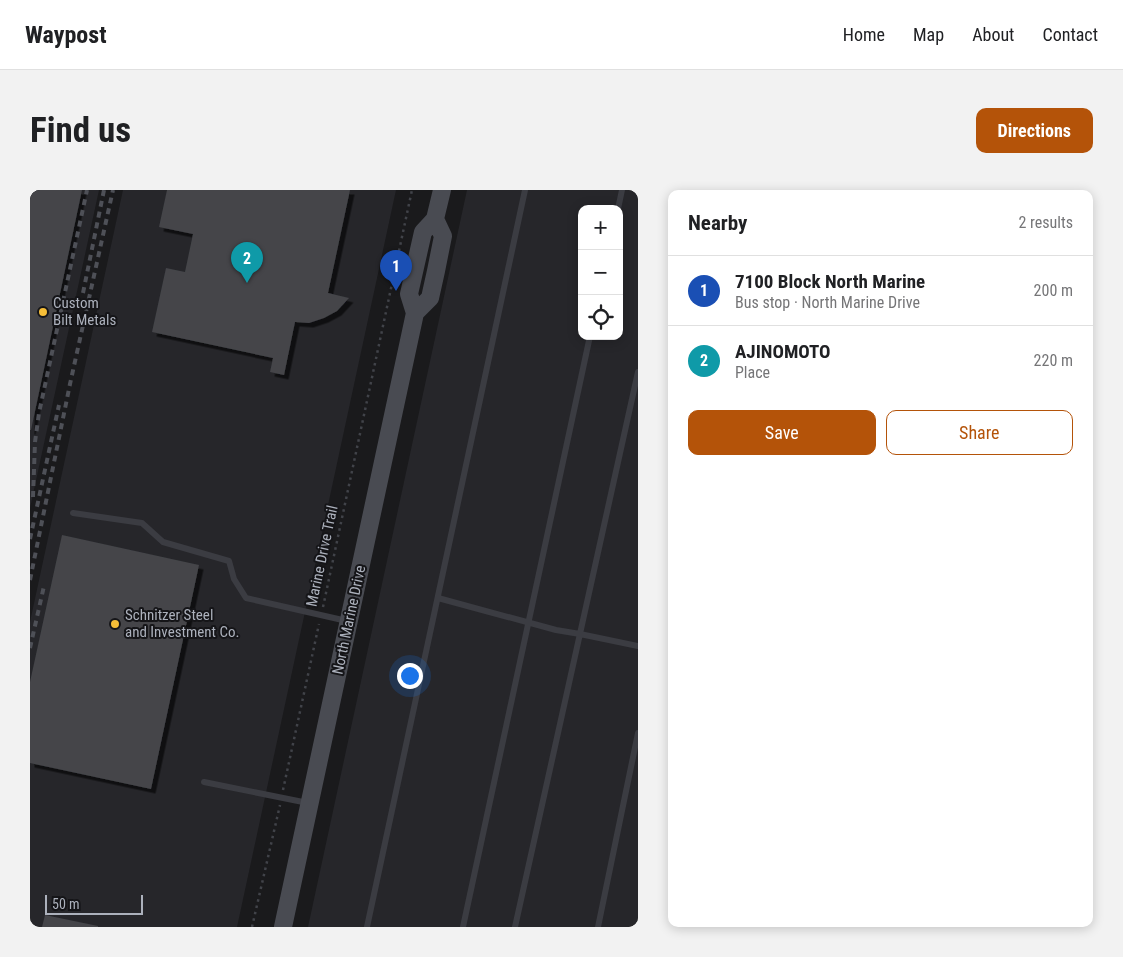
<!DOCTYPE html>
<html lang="en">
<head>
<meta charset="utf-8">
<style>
  :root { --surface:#fff; --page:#f2f2f2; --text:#202124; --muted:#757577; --line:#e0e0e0; --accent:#b45309 }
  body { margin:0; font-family:"Roboto Condensed",sans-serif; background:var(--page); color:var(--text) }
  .controls { position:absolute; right:15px; top:15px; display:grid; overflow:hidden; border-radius:10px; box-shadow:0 2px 12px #0003 }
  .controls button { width:45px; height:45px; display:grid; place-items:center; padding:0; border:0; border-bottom:1px solid var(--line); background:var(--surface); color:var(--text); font:25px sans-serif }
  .scale { position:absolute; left:15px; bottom:12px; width:98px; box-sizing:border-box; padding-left:5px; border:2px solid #acb1bc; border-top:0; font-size:14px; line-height:18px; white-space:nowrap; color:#acb1bc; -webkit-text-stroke:4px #151518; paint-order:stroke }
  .you { position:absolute; left:379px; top:485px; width:18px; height:18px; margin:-12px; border:4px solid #fff; border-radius:50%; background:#1a73e8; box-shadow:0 0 0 8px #1a73e833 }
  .badge { display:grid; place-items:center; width:32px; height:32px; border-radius:50%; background:var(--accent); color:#fff; font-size:16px; font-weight:700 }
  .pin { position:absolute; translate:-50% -41px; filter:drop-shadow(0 1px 2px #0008) }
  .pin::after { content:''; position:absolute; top:26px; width:18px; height:15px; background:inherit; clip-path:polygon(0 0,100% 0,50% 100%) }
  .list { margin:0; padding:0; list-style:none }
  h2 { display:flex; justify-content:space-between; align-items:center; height:65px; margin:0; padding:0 20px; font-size:21px }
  h2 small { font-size:16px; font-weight:400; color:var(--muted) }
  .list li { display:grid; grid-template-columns:32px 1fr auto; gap:15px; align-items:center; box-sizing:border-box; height:70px; padding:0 20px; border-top:1px solid var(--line) }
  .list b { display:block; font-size:19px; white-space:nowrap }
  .list p { margin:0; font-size:16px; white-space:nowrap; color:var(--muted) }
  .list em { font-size:16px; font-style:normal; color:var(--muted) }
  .actions { display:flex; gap:10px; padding:15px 20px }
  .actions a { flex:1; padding:11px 0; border:1px solid var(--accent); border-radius:10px; text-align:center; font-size:18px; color:var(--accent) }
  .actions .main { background:var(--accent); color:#fff }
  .icon { flex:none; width:28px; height:28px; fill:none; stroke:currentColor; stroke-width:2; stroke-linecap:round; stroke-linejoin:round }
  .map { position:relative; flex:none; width:608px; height:737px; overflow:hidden; border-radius:10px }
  header { display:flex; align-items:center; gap:30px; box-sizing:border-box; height:70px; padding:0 25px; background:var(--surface); border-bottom:1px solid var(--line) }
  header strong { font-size:24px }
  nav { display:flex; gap:28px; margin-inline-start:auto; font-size:18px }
  .intro { display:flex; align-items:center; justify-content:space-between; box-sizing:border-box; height:120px; padding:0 30px }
  h1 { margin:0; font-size:35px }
  .button { padding:12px 22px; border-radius:10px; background:var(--accent); color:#fff; font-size:18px; font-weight:700 }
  main { display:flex; gap:30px; padding:0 30px }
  aside { flex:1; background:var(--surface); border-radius:10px; box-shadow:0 2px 12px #0003 }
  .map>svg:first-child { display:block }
  .built { fill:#26262a; fill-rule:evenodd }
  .building { fill:#444549; filter:url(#shadow) }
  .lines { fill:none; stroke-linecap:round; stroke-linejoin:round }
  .path { stroke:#414349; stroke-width:2.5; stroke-dasharray:2.5 4; stroke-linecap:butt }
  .service { stroke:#3b3c42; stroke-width:6 }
  .secondary { stroke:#494b52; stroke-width:18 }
  .rail { stroke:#4e5057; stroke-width:4; stroke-dasharray:6 5; stroke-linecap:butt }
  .poi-dot { fill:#f6be38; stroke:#151518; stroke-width:2 }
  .labels { text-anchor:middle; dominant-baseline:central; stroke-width:4; stroke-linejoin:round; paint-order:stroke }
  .poi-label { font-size:15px; fill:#acb1bc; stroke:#151518; text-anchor:start }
  .street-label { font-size:15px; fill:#acb1bc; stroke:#151518 }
</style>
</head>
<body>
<header>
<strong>Waypost</strong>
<nav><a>Home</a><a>Map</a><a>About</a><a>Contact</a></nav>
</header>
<div class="intro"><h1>Find us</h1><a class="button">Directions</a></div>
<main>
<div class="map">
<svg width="608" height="737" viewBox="0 0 608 737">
  <defs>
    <filter id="shadow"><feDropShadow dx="4.5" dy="4.5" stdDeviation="0" flood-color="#0009"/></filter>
  </defs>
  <rect width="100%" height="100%" fill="#1a1a1c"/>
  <path class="built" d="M0,0H69L0,318Z
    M93,0H366L207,737H0V432Z
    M437,0H608V737H278ZM552,19H589V146H552Z"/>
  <path class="building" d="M0,0H52L1,240H0Z
    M137,0H320L298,103L319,108L307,121L294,128L279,133L265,132L254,185L240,182L243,168L122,142L136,78L155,82L163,44L129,37Z
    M32,345L169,375L121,599L0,573V492Z
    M15,725L68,736V737H12Z"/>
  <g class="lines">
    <path class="path" d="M293,417L382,0
      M253,600L289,434
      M222,737L250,615"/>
    <path class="service" d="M588,19L592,0
      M43,323L112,333L133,352L199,371L204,389L216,408L317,431
      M408,408L526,440L550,444L608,456
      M174,592L278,613
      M337,737L495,0
      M433,737L560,146
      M485,737L608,182
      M568,737L608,543"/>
    <path class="secondary" d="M385,123L400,108L406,81L413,46L405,29
      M253,737L385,123L379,104L393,42L405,29L412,0"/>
    <path class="rail" d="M53,103L74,0
      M3,307L5,252L9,223L57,0
      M0,349L29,215
      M0,390L40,194L83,0
      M0,458L14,396"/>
  </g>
  <g class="poi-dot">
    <circle cx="13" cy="122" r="5"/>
    <circle cx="85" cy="434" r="5"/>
  </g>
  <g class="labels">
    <g class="poi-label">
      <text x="23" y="113">Custom<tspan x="23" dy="17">Bilt Metals</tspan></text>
      <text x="95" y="425">Schnitzer Steel<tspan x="95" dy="17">and Investment Co.</tspan></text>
    </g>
    <g class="street-label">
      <text transform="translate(292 366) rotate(-78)">Marine Drive Trail</text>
      <text transform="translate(319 430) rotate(-78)">North Marine Drive</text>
    </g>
  </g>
</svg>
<div class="controls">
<button>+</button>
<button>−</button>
<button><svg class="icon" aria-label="locate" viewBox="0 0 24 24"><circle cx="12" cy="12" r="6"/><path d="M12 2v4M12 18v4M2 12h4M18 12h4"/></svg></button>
</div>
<div class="scale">50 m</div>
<div class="you"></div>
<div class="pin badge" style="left:366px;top:101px;background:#1a4fb4">1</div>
<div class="pin badge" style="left:217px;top:93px;background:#0f9aa8">2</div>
</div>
<aside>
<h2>Nearby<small>2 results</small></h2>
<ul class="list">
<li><span class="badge" style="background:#1a4fb4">1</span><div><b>7100 Block North Marine</b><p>Bus stop · North Marine Drive</p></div><em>200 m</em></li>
<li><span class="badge" style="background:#0f9aa8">2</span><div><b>AJINOMOTO</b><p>Place</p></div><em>220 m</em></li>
</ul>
<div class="actions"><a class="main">Save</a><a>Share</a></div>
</aside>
</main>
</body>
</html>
